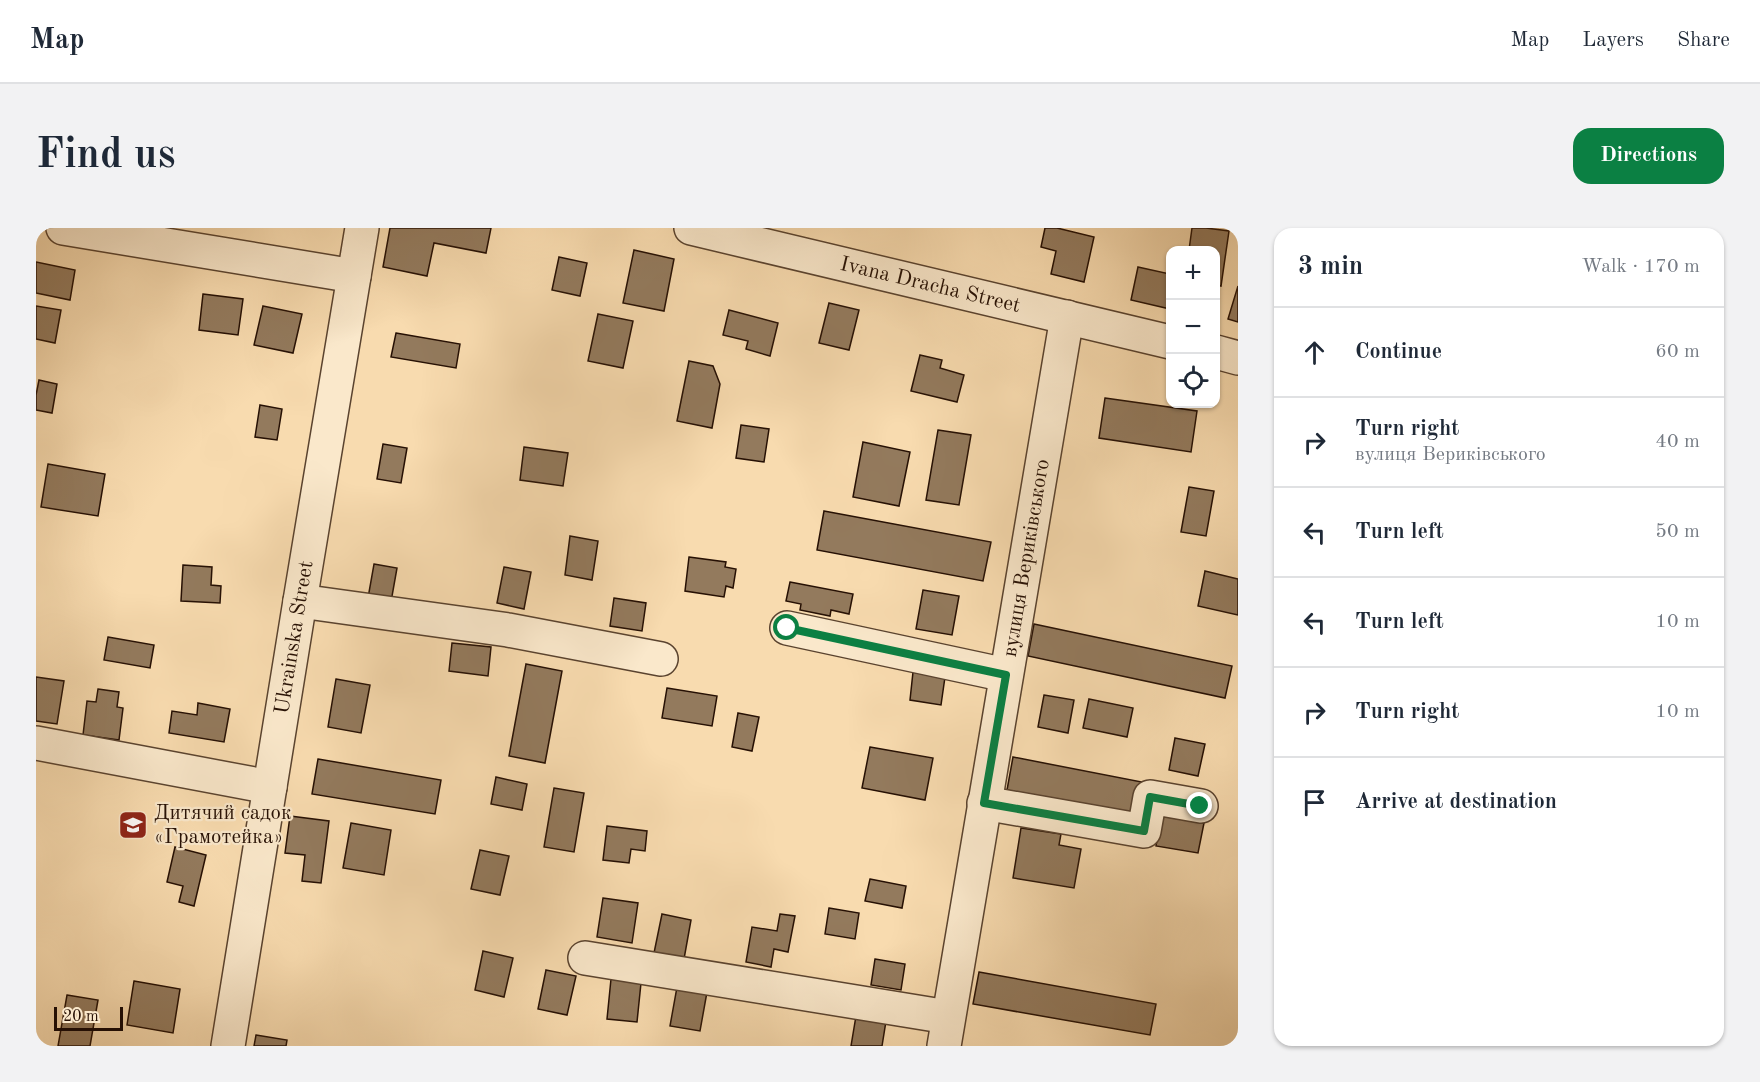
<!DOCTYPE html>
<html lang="en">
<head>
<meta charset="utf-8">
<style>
  :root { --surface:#fff; --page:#f2f2f3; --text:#1f2937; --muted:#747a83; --line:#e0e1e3; --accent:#0b8043 }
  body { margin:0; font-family:"Old Standard TT",serif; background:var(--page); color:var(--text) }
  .controls { position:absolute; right:18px; top:18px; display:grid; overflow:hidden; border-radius:12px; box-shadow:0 2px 4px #0004 }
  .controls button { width:54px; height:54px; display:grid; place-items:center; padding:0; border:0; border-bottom:2px solid var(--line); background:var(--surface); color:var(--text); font:30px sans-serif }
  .scale { position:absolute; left:18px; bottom:15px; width:69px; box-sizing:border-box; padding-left:6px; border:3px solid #261004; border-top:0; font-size:16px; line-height:21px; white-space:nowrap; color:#261004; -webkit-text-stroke:4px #fae8cb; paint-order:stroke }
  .stop { position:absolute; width:18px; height:18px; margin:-14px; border:4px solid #0b8043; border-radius:50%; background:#fff }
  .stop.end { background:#0b8043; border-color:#fff; box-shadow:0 2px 6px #0008 }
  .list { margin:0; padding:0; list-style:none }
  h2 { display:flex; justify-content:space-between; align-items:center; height:78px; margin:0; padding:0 24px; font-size:26px }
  h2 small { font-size:20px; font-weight:400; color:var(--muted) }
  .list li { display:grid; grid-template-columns:39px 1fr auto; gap:18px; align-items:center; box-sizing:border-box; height:90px; padding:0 24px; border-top:2px solid var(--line) }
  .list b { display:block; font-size:22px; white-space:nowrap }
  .list p { margin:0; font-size:20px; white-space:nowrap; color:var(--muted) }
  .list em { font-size:20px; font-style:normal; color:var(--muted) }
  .icon { flex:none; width:33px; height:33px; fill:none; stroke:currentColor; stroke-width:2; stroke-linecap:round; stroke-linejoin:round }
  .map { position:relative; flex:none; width:1202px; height:818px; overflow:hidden; border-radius:18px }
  header { display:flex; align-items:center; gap:36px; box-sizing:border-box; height:84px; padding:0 30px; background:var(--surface); border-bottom:2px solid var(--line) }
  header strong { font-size:28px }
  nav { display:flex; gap:33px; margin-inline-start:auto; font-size:21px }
  .intro { display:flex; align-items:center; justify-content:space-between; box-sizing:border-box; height:144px; padding:0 36px }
  h1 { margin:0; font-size:42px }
  .button { padding:15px 27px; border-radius:18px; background:var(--accent); color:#fff; font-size:21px; font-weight:700 }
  main { display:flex; gap:36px; padding:0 36px }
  aside { flex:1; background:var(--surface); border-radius:18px; box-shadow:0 2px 4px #0004 }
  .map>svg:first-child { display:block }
  .building { fill:#937a5d; stroke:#261004; stroke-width:1.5 }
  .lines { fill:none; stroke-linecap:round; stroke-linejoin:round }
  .minor-casing { stroke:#5a432f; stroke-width:36 }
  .minor { stroke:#fae8cb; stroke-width:33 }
  .route { stroke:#0b8043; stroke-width:8 }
  .labels { text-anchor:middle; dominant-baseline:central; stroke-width:4.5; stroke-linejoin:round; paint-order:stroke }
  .street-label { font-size:21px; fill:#261004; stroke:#fae8cb }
  .poi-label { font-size:21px; fill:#261004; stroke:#fae8cb; text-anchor:start }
</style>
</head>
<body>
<header>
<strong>Map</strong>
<nav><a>Map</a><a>Layers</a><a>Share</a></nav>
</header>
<div class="intro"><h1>Find us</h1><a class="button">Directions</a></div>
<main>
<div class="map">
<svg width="1202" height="818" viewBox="0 0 1202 818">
  <rect width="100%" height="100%" fill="#f8dbaf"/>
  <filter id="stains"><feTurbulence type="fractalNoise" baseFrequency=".00333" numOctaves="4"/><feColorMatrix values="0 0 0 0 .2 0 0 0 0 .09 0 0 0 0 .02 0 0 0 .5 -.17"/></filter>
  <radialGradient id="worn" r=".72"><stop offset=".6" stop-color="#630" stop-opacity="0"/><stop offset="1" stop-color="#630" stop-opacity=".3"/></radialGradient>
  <path class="building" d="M354,0H455L450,25L398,15L391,48L347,39Z
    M1009,0H1021L1058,9L1048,54L1015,46L1020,23L1005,19Z
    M1156,0H1170L1193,3L1185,58L1180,57V22H1153Z
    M598,22L638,31L628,83L587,75Z
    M523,29L551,35L544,68L516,62Z
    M0,34L39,42L34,72L0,65Z
    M1102,39L1134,46V81L1095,72Z
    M1202,58V94L1192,91Z
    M167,66L207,71L202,107L163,102Z
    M793,75L823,82L813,122L783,115Z
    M0,78L25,82L19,115L0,111Z
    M227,78L266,86L257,125L218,117Z
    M693,82L742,95L734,128L710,121L712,113L687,107Z
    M562,86L597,93L587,140L552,133Z
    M360,105L424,116L420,140L355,129Z
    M884,127L906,132L904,140L928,147L921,174L875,163Z
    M653,133L677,138L684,156L676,200L641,193Z
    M3,152L21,156L16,185L0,182V167Z
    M1069,170L1161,183L1155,224L1063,210Z
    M224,177L246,181L241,212L219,209Z
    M705,197L733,201L728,234L700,230Z
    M902,202L935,207L923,277L890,272Z
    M827,214L874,224L863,278L817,269Z
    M347,216L371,220L365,255L341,251Z
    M488,219L532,225L527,258L484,252Z
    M12,236L69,246L62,288L5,279Z
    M1153,259L1178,263L1170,308L1145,304Z
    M788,283L955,314L947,353L781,322Z
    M534,308L562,313L556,352L529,347Z
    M653,329L690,334L689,339L700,341L697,360L690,358L688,369L649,363Z
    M338,336L361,340L355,374L332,370Z
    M147,337L176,339L175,357L185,358L184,375L145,373Z
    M468,339L495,344L488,381L461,375Z
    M1169,343L1202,351V387L1162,378Z
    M754,354L817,366L813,386L795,382L794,388L764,382L765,376L750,373Z
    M887,362L923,368L916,407L880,401Z
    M578,370L610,375L606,403L574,398Z
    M998,396L1196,438L1189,470L992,428Z
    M72,409L118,417L114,440L68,432Z
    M416,415L455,419L452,448L413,443Z
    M490,436L526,443L509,535L473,528Z
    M877,444L909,449L905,477L874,472Z
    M0,449L28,453L21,496L0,493Z
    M300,451L334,457L325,505L292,499Z
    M631,460L681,468L676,498L626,490Z
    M62,461L83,464L81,479L87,480L83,512L47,507L51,473L60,474Z
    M1008,467L1038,472L1032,505L1002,499Z
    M1053,471L1097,480L1091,509L1047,500Z
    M162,475L194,481L188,514L133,505L136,483L161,487Z
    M702,485L723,489L716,523L696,519Z
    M1139,510L1169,516L1162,548L1133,542Z
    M834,519L897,530L889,572L826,560Z
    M977,529L1111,555L1104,588L971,562Z
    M282,531L405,552L399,586L276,566Z
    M460,549L491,556L486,582L455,576Z
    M518,560L548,565L538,624L508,619Z
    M254,588L293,593L285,655L266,653L269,627L249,625Z
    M1125,588L1168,595L1162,625L1120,618Z
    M315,595L355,602L348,647L307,640Z
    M571,598L611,603L609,623L595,621L593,635L567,632Z
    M985,600L1025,606L1023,617L1045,621L1038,660L977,650Z
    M139,619L170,627L158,678L143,674L147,658L131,654Z
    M444,622L473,628L464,667L435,661Z
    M834,651L870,658L866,680L829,673Z
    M567,670L602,675L596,715L561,709Z
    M793,680L823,685L819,711L789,706Z
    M626,686L655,692L648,731L618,725Z
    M744,686L759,688L752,724L738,721L735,739L710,734L716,699L741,703Z
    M447,723L477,730L468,769L439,762Z
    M839,731L869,736L865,762L835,757Z
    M510,742L540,748L531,787L502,781Z
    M943,744L1120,776L1114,807L937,776Z
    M575,751L605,755L601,794L571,791Z
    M98,753L144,761L137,805L91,797Z
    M641,759L671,764L664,803L634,798Z
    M31,767L62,772L54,818H22Z
    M820,788L850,793L846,818H815Z
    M220,807L251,812L250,818H218Z"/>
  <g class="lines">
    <g class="minor-casing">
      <g id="minor">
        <path d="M27,0L318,48"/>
        <path id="s1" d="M655,0L1134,114"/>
        <path d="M1180,124L1202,130"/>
        <path d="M264,373L472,402L625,431"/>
        <path d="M751,400L970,447"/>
        <path d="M0,515L234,559"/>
        <path d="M948,575L1108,603L1114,569L1165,578"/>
        <path d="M549,730L912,789"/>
        <path id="s2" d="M192,818L264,373L326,0"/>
        <path id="s3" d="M908,818L1031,89"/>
      </g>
    </g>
    <use href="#minor" class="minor"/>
  </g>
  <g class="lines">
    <path class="route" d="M751,400L970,447L948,575L1108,603L1114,569L1164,578"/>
  </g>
  <defs>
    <g id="school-square" transform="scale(1.5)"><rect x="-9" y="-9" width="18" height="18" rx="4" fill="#8f2418" stroke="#fae8cb"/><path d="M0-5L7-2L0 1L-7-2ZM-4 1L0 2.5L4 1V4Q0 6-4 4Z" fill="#fff"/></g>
  </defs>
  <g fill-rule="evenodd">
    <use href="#school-square" x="97" y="597"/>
  </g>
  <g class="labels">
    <g class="street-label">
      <text stroke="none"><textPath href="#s1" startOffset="246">Ivana Dracha Street</textPath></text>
      <text stroke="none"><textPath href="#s3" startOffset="495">вулиця Вериківського</textPath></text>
      <text stroke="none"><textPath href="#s2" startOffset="414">Ukrainska Street</textPath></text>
    </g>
    <g class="poi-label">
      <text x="118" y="585">Дитячий садок<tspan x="118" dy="24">«Грамотейка»</tspan></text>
    </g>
  </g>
  <rect width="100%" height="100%" filter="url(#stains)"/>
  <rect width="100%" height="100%" fill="url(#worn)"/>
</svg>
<div class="controls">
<button>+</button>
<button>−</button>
<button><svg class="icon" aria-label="locate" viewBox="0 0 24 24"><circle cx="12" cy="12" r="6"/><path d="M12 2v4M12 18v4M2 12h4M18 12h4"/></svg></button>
</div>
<div class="scale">20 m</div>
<div class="stop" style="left:751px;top:400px"></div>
<div class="stop end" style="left:1164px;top:578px"></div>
</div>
<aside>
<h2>3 min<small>Walk · 170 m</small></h2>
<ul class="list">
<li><svg class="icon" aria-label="ahead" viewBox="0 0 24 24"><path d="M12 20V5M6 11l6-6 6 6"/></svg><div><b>Continue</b></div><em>60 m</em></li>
<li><svg class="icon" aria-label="right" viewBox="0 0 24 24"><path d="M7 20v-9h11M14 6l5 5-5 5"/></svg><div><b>Turn right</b><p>вулиця Вериківського</p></div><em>40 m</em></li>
<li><svg class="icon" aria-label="left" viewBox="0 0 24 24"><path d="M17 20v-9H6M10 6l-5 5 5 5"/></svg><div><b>Turn left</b></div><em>50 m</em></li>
<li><svg class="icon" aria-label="left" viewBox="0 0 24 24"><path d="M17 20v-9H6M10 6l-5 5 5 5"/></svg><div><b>Turn left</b></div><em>10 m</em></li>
<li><svg class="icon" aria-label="right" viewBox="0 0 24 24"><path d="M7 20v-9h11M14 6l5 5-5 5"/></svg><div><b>Turn right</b></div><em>10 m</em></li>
<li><svg class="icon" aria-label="arrive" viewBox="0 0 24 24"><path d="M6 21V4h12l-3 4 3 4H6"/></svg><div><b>Arrive at destination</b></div></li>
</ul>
</aside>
</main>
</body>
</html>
